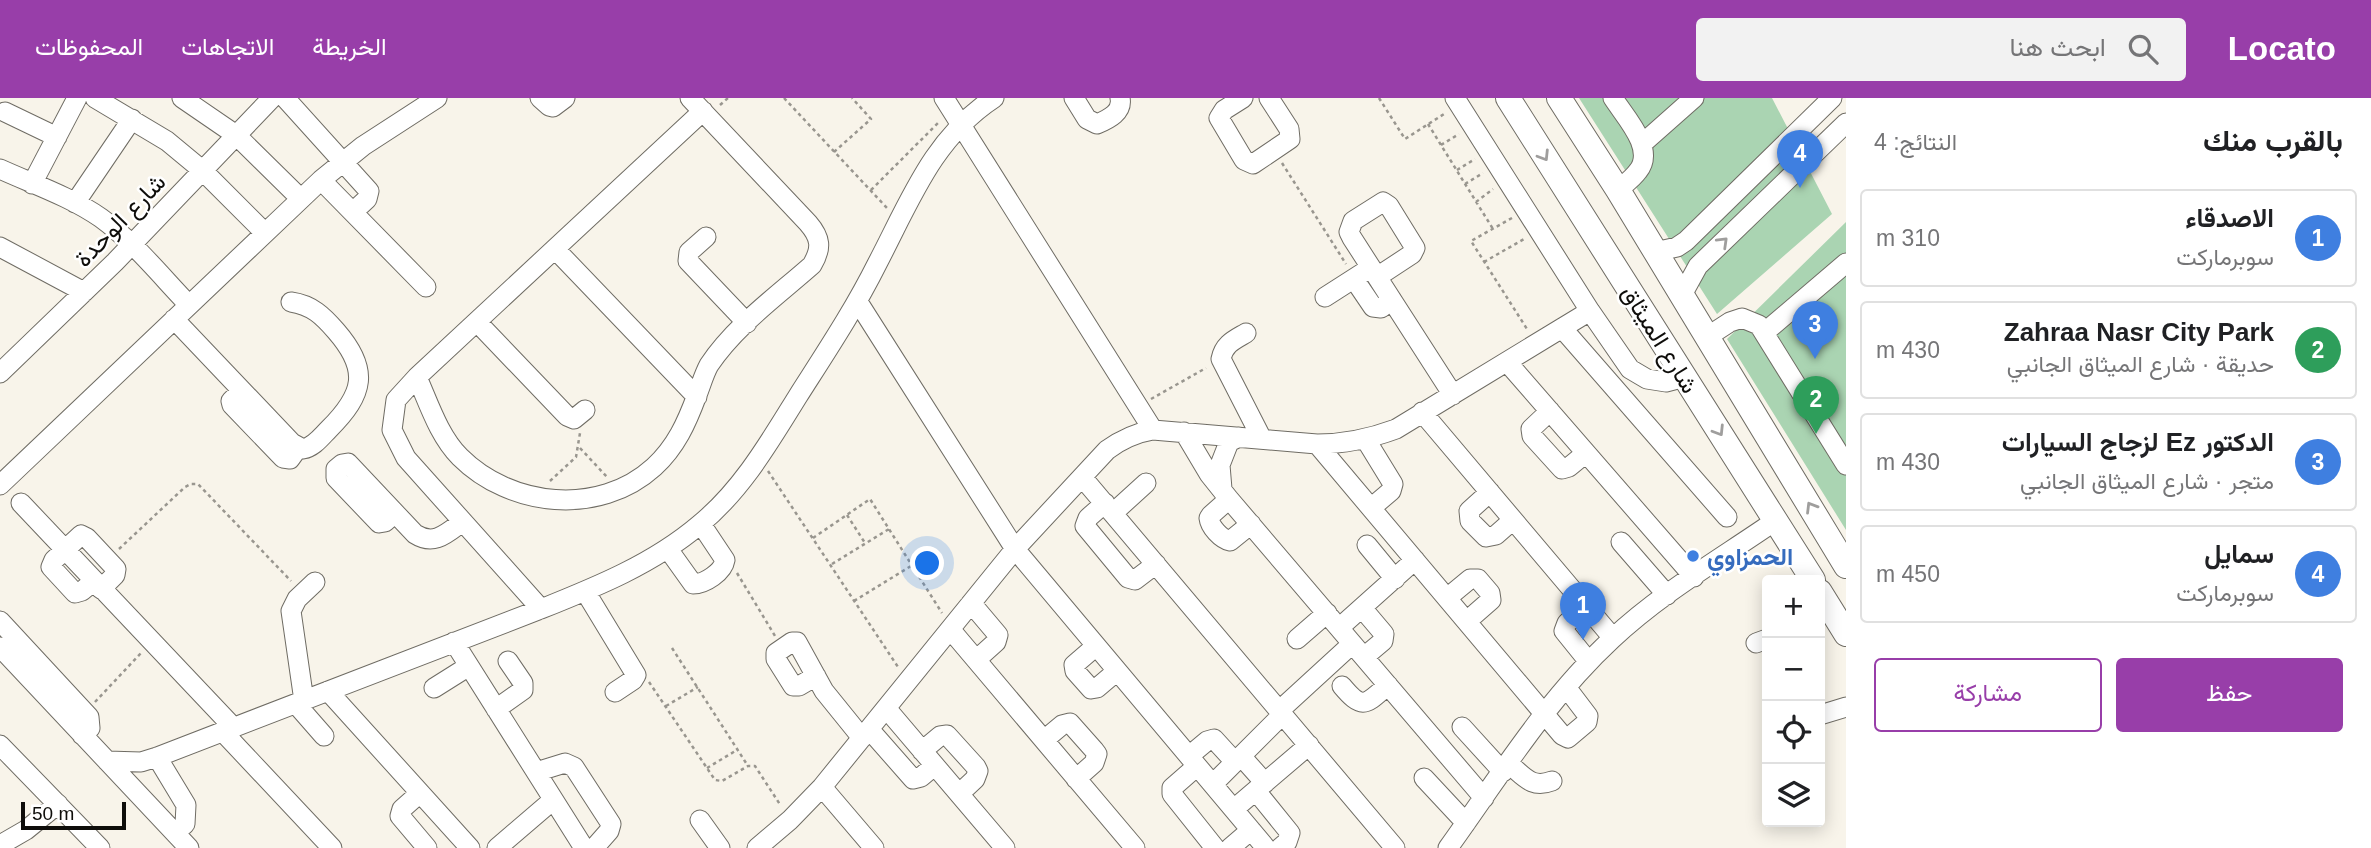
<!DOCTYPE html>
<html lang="ar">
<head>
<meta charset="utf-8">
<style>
  :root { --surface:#fff; --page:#f2f2f2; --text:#202124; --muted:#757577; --line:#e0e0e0; --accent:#983ea9 }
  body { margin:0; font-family:Arial,Vazirmatn,sans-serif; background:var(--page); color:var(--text); direction:rtl }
  .controls { position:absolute; right:21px; bottom:21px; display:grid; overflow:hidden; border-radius:7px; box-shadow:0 4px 18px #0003 }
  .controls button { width:63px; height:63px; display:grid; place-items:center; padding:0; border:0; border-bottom:2px solid var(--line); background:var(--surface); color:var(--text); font:35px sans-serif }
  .scale { position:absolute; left:21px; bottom:18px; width:105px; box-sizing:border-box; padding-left:7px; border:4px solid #0e0d0a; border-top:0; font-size:19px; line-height:24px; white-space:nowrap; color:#0e0d0a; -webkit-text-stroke:5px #fff; paint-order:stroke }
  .you { position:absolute; left:928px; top:466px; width:24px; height:24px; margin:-18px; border:5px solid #fff; border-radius:50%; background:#1a73e8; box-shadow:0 0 0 10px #1a73e833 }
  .badge { display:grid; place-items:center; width:46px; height:46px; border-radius:50%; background:var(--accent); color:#fff; font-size:23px; font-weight:700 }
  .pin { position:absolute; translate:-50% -58px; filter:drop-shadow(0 2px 4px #0008) }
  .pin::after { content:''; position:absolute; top:37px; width:24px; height:21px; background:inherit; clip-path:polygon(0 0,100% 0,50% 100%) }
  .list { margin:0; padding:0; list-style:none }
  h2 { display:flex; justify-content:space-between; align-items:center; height:91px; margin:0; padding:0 28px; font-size:30px }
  h2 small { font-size:23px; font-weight:400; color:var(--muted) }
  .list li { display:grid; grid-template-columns:46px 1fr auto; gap:21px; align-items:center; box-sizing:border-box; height:98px; margin:0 14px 14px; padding:0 14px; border:2px solid var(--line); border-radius:7px }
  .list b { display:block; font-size:26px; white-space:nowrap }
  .list p { margin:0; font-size:23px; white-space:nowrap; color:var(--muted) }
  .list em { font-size:23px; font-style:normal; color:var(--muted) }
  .actions { display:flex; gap:14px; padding:21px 28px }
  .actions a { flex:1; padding:16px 0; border:2px solid var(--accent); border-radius:7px; text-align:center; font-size:24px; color:var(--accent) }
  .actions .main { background:var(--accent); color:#fff }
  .icon { flex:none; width:38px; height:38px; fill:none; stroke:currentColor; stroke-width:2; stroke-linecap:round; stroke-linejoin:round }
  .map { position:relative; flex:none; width:1846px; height:750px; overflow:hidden; direction:ltr }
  header { display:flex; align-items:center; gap:42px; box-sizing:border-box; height:98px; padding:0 35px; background:var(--accent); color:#fff }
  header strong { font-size:33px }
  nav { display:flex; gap:38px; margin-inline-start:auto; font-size:24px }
  .search { width:490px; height:63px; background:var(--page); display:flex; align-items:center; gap:18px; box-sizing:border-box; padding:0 24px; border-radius:7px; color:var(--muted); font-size:26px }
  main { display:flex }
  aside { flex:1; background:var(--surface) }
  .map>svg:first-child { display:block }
  .park { fill:#aad4b2 }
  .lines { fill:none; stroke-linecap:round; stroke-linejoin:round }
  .minor-casing { stroke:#6f6c64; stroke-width:21 }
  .major-casing { stroke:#6f6c64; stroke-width:26 }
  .path { stroke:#99968f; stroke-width:2.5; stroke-dasharray:3.5 3.5; stroke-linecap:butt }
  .minor { stroke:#fff; stroke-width:19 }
  .major { stroke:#fff; stroke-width:24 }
  .oneway { stroke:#9f9e9d }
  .shop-dot { fill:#3f7fe0; stroke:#fff; stroke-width:2.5 }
  .labels { text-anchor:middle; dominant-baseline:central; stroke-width:5; stroke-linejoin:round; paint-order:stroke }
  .street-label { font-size:24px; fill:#0e0d0a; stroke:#fff }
  .shop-label { font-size:24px; font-weight:bold; fill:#366cbe; stroke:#fff; text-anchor:start }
</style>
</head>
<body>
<header>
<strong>Locato</strong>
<div class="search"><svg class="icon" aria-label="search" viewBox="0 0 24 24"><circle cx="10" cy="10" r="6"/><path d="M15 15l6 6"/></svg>ابحث هنا</div>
<nav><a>الخريطة</a><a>الاتجاهات</a><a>المحفوظات</a></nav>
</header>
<main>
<aside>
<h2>بالقرب منك<small>النتائج: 4</small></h2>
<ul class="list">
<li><span class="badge" style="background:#3f7fe0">1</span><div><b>الاصدقاء</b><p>سوبرماركت</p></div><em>310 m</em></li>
<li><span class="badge" style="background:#2e9e5b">2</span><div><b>Zahraa Nasr City Park</b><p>حديقة · شارع الميثاق الجانبي</p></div><em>430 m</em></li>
<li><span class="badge" style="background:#3f7fe0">3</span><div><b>الدكتور Ez لزجاج السيارات</b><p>متجر · شارع الميثاق الجانبي</p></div><em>430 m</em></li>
<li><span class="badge" style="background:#3f7fe0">4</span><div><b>سمايل</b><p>سوبرماركت</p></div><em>450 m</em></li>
</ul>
<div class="actions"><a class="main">حفظ</a><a>مشاركة</a></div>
</aside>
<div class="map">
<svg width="1846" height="750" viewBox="0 0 1846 750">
  <rect width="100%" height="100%" fill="#f8f4ea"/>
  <path class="park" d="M1579,0H1772L1832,116L1717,216Z
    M1846,124V432L1727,241Z"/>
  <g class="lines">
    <g class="minor-casing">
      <path id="minor" d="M95,0L167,43L202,72L265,135
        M182,0L236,37L301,101
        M285,0L369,93L367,101L353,114
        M540,0L549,8L553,9L565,0
        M944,0L1153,332
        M1074,0L1087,21L1097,26C1109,21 1123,14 1120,0
        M1243,0L1224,12L1219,20L1244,62L1253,66L1290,41L1289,31L1269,0
        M1455,0L1590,213L1630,271L1647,281L1666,284L1685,279
        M1613,0C1625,19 1656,51 1638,73C1633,80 1625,86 1618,92
        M5,14L57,39
        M1642,46L1694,0
        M0,71C33,86 71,99 101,120C134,144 161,178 189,207
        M321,82L426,189
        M32,86L77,0
        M75,105L132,21
        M706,139L689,154L688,163L747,225
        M0,149L84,194
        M555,151L697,299
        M1655,154L1677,149L1686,143L1832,0
        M1377,179L1412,156L1415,150L1389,108L1383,104L1353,123L1349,134L1352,140L1453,297
        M1354,181L1373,209L1381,210L1392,202
        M1682,197L1698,168L1846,25
        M1325,199L1364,174
        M858,204L1015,451L1266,750
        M174,221L292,345L303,351C314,349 321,339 329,331C364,296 370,272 336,233C323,218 312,207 291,204
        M477,224L567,318L574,321L585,312
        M1562,230L1727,419
        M1765,234L1846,165
        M1246,235C1234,242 1224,246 1221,261L1262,341
        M1707,239L1730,224L1742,220L1759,227L1846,367
        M1507,264L1694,479
        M0,275L115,164L272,0
        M417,279C429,306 439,338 460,359C510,409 599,419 654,369C676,349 687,324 697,297C701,287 704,276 709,267C735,228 777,198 812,167C822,150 821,140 808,125L690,0
        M241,293L231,303L232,307L283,360L290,361L298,350
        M1550,313L1531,331L1532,338L1562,371L1569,369L1586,355
        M1422,314L1613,540
        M1184,334L1209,376L1229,401L1484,700
        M1366,342L1393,386L1391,393L1371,410
        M1317,346L1562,637L1568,640L1587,624L1588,618L1566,589
        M1082,379L1395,750
        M0,387L321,82L363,48L437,0
        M1222,391L1220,367L1229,344L1239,339
        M1490,394L1469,413L1470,423L1486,439L1496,437L1513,422
        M1229,401L1211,417L1209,420C1210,429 1221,441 1230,443L1251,426
        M21,405L234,630
        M1105,405L1088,420L1085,428L1128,480L1135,482L1156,466
        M395,415L385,424L379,425L336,380V371L342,366L348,365L415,436C434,448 446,436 462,424
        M1113,415L1146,385
        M1621,444L1667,497
        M1367,447L1395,481
        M668,451L693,486C705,486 723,474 725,462L701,426
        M94,483L82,493L75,495L51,469L54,462L81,437L87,440L116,471L115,477L101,491
        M585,493L636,577L633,582L615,594
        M1447,500L1470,481H1478L1490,495L1491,502L1467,523
        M971,505L998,537L996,544L976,562
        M1586,508L1567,525L1564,533L1589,564
        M1362,510L1384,536L1383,543L1364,559
        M541,511L406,360L392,332L396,302L417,279L703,13
        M0,523L89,619L90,630L82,637
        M1339,530L1415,462
        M950,531L1135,750
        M1297,541L1327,515
        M454,544L584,750
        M1756,545L1767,541
        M1096,548L1074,567L1075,573L1091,591L1097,590L1117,573
        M0,549L189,750
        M816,578L799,588H793L776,561V555L792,544H797L824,593L862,640
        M1342,588C1363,613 1366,606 1388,587
        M434,590L469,568
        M328,593L470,750
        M304,603L291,513L297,501L315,484
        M296,606L324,638
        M886,610L1005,750
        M496,611L523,592V585L508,563
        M1280,612L1352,546
        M1820,617L1846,609
        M1462,629L1503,674
        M869,631L913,681L921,679L934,668
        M223,634L332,750
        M1044,642L1062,627L1070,625L1094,652L1097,656L1094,665L1076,681
        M0,647L100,750
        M922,653L940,638L947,637L976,669L978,673L975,681L959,696
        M1189,658L1207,643L1214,641L1235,664
        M1241,658L1265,685
        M157,659L186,707L185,726L175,735
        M107,663L141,664L157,659L541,511C596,489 653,466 699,427C742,392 770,343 798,298C826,254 854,212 877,166C910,103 933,40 994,0
        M1509,666C1524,678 1531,691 1552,683
        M1197,668L1172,690V696L1215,750
        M536,674L565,665L574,669L611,726L609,733L594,750
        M1424,680L1466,725
        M1213,686L1283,616
        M822,689L874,750
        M1256,693L1290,735L1287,744L1280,750
        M420,695L402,711L400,718L427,750
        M1234,711L1309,647
        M700,722L720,750
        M0,747L26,732L58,706
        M497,750L553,702
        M757,750L790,722L822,689L1015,451L1107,352C1122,341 1135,335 1153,332L1317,346C1346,346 1369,341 1396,331L1590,213
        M1230,750L1251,732
        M1448,750C1499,679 1547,601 1612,541C1661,495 1720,461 1775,423"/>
    </g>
    <g class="major-casing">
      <path id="major" d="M1508,0L1813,482
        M1559,0L1618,92L1846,468
        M1820,494L1846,536"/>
    </g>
    <path class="path" d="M784,0L887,110
      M1379,0L1405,41L1444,16
      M720,7L728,0
      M1428,26L1493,131
      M1441,47L1459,36
      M834,54L871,21L852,0
      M1282,65L1346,166
      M1457,72L1475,61
      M1465,86L1483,75
      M871,92L940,23
      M1476,104L1493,91
      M1512,120L1471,143L1527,231
      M1484,164L1524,141
      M1151,301L1206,270
      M580,350L607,379
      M768,373L898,569
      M550,383L576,359L580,335
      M847,417L865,445
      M813,440L870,401L942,515
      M119,451L185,389L191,386H198L291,483
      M832,466L889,431
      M737,475L775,538
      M854,503L911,468
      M672,550L748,668
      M649,584L715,682L722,683L748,668H755L781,708
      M95,604L141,555
      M666,608L698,589
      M707,670L737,652"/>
    <use href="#minor" class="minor"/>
    <use href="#major" class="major"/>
  </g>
  <defs><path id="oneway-chevron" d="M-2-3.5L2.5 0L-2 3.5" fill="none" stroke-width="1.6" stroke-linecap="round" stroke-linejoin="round" transform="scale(1.75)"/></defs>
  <g class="oneway">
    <use href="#oneway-chevron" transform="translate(1544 58) rotate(58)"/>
    <use href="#oneway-chevron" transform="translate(1723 144) rotate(-44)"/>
    <use href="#oneway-chevron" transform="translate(1719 333) rotate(58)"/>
    <use href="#oneway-chevron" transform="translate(1811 409) rotate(-121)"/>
  </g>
  <circle class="shop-dot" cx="1693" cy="458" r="7"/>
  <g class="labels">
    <g class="street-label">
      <text transform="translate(120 122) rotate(-46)">شارع الوحدة</text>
      <text transform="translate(1660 241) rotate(58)">شارع الميثاق</text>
    </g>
    <g class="shop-label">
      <text x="1707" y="458">الحمزاوي</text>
    </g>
  </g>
</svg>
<div class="controls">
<button>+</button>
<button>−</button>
<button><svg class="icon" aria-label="locate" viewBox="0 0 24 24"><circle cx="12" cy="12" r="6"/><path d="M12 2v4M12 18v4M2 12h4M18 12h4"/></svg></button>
<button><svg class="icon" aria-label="layers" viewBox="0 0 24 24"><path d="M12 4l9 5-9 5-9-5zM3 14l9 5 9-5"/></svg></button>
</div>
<div class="scale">50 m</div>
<div class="you"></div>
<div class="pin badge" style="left:1583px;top:542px;background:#3f7fe0">1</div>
<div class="pin badge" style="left:1816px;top:336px;background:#2e9e5b">2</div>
<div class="pin badge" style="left:1815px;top:261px;background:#3f7fe0">3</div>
<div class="pin badge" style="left:1800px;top:90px;background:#3f7fe0">4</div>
</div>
</main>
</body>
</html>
